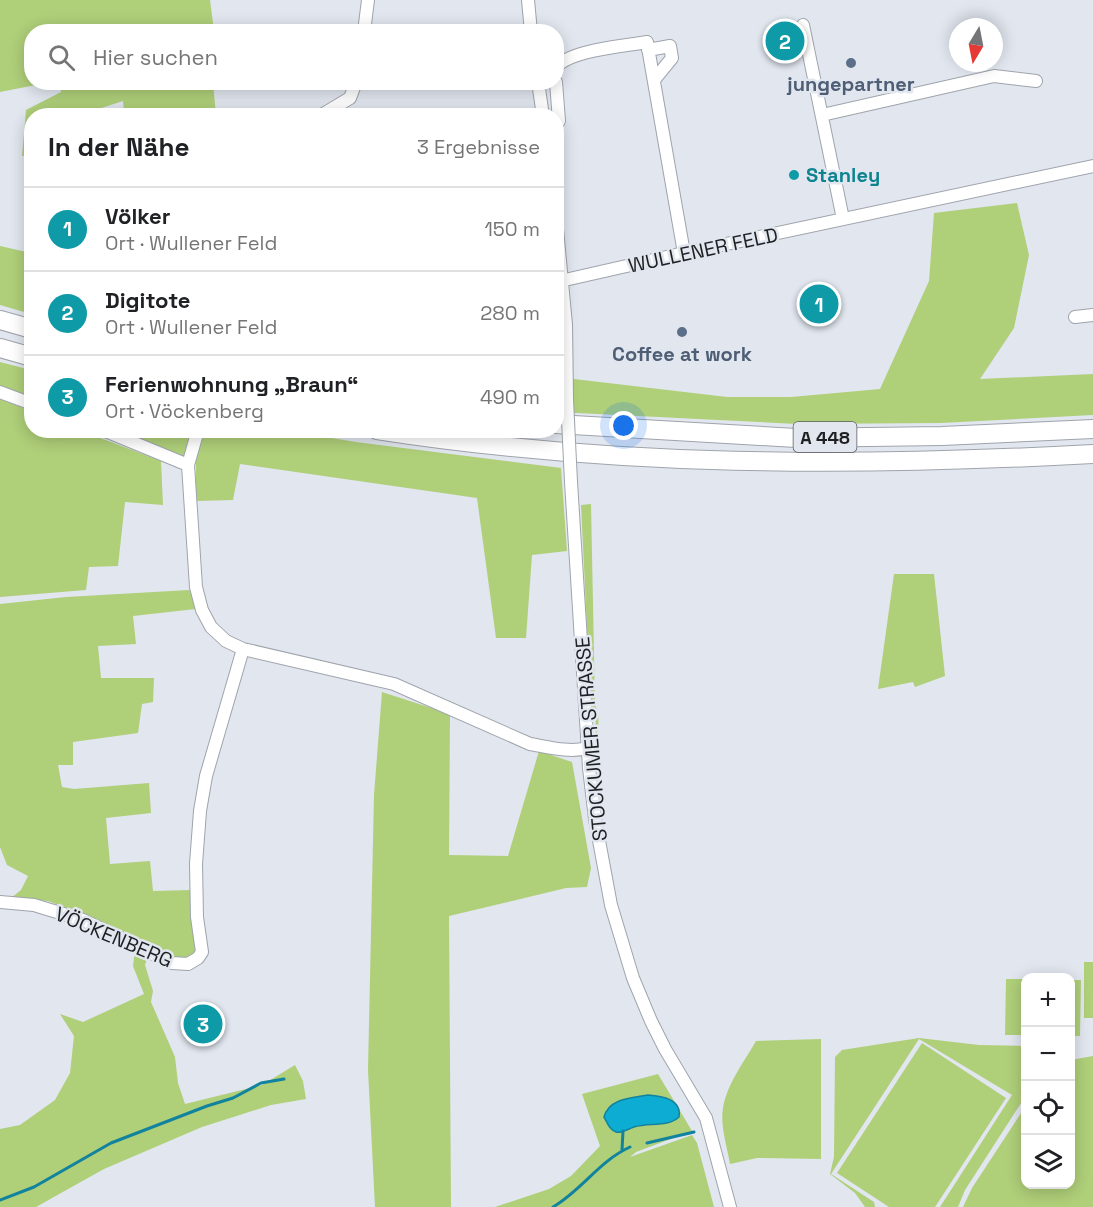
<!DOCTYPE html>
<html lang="de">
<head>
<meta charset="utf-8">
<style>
  :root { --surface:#fff; --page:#f6f6f6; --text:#202124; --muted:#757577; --line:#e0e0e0; --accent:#2563eb }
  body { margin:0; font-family:"Space Grotesk",sans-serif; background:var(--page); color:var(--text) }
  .controls { position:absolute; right:18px; bottom:18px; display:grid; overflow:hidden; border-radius:12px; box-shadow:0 3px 15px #0003 }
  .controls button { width:54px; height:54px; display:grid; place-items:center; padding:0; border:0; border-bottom:2px solid var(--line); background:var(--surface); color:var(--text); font:30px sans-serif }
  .compass { position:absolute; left:949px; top:18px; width:54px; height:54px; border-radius:50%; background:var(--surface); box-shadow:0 3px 15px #0003; rotate:190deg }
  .you { position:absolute; left:624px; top:426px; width:21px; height:21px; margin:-15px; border:4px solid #fff; border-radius:50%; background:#1a73e8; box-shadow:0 0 0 9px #1a73e833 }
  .badge { display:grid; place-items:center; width:39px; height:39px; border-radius:50%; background:var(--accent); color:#fff; font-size:20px; font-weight:700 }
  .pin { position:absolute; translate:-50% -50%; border:3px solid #fff; box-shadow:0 2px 6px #0006 }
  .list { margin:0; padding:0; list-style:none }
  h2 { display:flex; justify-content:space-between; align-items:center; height:78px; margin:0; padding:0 24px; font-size:26px }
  h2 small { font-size:20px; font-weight:400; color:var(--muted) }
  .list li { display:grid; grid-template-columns:39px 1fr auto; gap:18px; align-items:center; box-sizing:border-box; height:84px; padding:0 24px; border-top:2px solid var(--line) }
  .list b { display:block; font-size:22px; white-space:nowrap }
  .list p { margin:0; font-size:20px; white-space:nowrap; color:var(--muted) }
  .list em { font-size:20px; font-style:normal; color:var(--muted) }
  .icon { flex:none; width:33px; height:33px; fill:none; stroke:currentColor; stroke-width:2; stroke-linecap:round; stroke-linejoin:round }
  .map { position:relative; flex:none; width:1093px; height:1207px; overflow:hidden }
  .search { position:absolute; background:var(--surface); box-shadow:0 3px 15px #0003; left:24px; top:24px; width:540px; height:66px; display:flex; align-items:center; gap:15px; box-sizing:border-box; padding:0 21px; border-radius:24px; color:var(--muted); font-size:22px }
  .panel { position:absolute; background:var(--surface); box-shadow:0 3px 15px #0003; left:24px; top:108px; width:540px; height:330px; border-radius:24px }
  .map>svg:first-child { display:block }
  .green { fill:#afcf79 }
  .water { fill:#0dadd3; stroke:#12839e; stroke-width:1.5 }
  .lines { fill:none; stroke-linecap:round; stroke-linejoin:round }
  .stream { stroke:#12839e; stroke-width:3 }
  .minor-casing { stroke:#9fa4ac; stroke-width:14 }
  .highway-casing { stroke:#9fa4ac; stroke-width:20 }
  .minor { stroke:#fff; stroke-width:12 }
  .highway { stroke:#fff; stroke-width:18 }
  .minor-bridge-casing { stroke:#9fa4ac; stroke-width:14; stroke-linecap:butt }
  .minor-bridge { stroke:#fff; stroke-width:12 }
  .service-dot { fill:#5c6f8a; stroke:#e1e6ef; stroke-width:2 }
  .culture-dot { fill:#0f9aa8; stroke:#e1e6ef; stroke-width:2 }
  .labels { text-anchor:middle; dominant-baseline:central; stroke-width:5; stroke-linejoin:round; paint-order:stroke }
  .shield { fill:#e1e6ef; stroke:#585b60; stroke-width:1.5 }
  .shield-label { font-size:18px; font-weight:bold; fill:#1e2023 }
  .service-label { font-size:20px; font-weight:bold; fill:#4e5e75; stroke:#e1e6ef }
  .culture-label { font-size:20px; font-weight:bold; fill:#0d838f; stroke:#e1e6ef; text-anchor:start }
  .street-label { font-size:20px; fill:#1e2023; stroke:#e1e6ef }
</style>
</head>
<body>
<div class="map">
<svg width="1093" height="1207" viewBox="0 0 1093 1207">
  <rect width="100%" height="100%" fill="#e1e6ef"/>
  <path class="green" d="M0,0H210L214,31L32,32V82L46,83L0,92Z
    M60,83H213L216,115H124L123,101L80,115L32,116L31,155L22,156L26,110L61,92Z
    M1017,203L1029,255L1014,328L980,379L1093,374V415L941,423L797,424L557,412V377L727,397H791L880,389L929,281L934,213Z
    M0,246L31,253V314L0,305Z
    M0,362L31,370V402L0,390Z
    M0,399L31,411L32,430L82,431L161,461L163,505L125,502L118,566L89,567L86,590L0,597Z
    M109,431H289L356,442L561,468L567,551L532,555L526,638H496L477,498L240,464L233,500L196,501V462Z
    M591,504L595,705C600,713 599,728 596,736L595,709H591L581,505Z
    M894,574H934L945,676L915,687L913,682L878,689Z
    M189,590L194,594L196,609L133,616L136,644L98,646L101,678H154L153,702L142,704L138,733L73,742V765H58L62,787L74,789L149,783L151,813L106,818L110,864L150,861L153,891L191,890L196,947L193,955L178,959L100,921L48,901L11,898L21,890L28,876L7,865L0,847V604L66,597Z
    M382,692L450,714L449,855L508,856L539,751L572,762L591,868L587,887L566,888L449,916L451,1207H375L368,1070L374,795Z
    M135,950L148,956L145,965L153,991L151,1002L175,1057L178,1083L185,1104L262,1085L295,1065L303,1081L306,1099L271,1105L202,1127L104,1169L36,1207H0V1129L20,1125L55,1100L70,1073L74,1036L60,1014L83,1022L144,994L133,966Z
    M1084,962H1093V1018H1084Z
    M1006,979H1025V1035H1005Z
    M1071,980H1081L1080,1036H1071Z
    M919,1038L979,1045L1025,1046V1097L965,1190L958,1207H940L1012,1095L919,1039L831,1174L874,1202L875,1207H865L855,1193L830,1174L834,1157L835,1057L842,1050Z
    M821,1039V1159L757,1158L730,1164C727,1146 720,1126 723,1108C727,1084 744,1062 756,1041Z
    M922,1043L1006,1098L935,1207H889L837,1173Z
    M1093,1056V1207H963L972,1188L1025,1107L1026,1184H1070L1071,1060Z
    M658,1074L692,1131L636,1152L630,1157L692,1135L697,1143L714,1207H495L549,1189L571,1176L600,1146L582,1094Z"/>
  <path class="water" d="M648,1095C662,1096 682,1099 679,1117C667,1128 649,1122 634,1127C628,1129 621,1134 616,1132C609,1130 607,1122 604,1117C609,1098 632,1098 648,1095Z"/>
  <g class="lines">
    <path class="stream" d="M647,1143L694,1132
      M622,1150L623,1131
      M0,1200L34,1187L111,1143L207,1106L233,1098L261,1083L284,1079
      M553,1207C582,1190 599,1161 630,1147"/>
    <g class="minor-casing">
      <path id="minor" d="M528,0L531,32
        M803,25L843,219
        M364,32L368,0
        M648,50L670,46L672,58L654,80
        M556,68C568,50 626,46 647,42L684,253
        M538,82L543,116
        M556,82L559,121
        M822,115L994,76L1036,81
        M320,116L350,98L356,82
        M556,218L566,325L567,400
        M556,282L684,253L1093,166
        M1075,317L1093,315
        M0,392L32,404
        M103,430L188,465
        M198,430L188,465L196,587L202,610L211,627L226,641L243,649L394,684L530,744C548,747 570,753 587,748
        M571,482L589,768L595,819L611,905L633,978L651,1021L665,1049L706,1118L730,1207
        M0,902L34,905L83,920L172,963L188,964L198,958L202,952L197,917L196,864L200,811L206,776L243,649"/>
    </g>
    <g class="highway-casing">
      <path id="highway" d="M0,320L32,329
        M0,348L32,357
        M556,424L796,438L942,436L1093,429
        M377,430C616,467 852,467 1093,454"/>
    </g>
    <use href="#minor" class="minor"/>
    <use href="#highway" class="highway"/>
    <g class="minor-bridge-casing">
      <path id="minor-bridge" d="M567,400L571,482"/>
    </g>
    <use href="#minor-bridge" class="minor-bridge"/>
  </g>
  <g class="service-dot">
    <circle cx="851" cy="63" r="6"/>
    <circle cx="682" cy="332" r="6"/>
  </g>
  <circle class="culture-dot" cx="794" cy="175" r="6"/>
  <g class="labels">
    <rect class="shield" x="793.5" y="422" width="63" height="30" rx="4.5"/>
    <g class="shield-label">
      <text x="825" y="437">A 448</text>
    </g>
    <g class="service-label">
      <text x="851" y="84">jungepartner</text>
      <text x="682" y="354">Coffee at work</text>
    </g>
    <g class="culture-label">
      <text x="806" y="175">Stanley</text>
    </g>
    <g class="street-label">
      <text transform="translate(703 250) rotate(-12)">WULLENER FELD</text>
      <text transform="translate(591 739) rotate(-95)">STOCKUMER STRASSE</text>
      <text transform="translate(114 937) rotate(23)">VÖCKENBERG</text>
    </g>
  </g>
</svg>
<div class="controls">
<button>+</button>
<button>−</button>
<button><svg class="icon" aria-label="locate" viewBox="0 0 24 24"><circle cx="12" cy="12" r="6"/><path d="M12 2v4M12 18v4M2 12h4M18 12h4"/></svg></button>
<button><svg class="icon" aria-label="layers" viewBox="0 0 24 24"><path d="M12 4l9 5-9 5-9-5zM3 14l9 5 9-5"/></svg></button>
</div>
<svg class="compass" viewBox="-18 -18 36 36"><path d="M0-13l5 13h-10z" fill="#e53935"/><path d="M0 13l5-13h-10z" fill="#757577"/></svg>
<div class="you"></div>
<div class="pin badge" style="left:819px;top:304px;background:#0f9aa8">1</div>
<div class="pin badge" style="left:785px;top:41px;background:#0f9aa8">2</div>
<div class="pin badge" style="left:203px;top:1024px;background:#0f9aa8">3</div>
<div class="search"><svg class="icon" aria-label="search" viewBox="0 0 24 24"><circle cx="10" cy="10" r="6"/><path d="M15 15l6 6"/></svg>Hier suchen</div>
<section class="panel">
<h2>In der Nähe<small>3 Ergebnisse</small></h2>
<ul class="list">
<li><span class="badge" style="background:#0f9aa8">1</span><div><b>Völker</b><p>Ort · Wullener Feld</p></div><em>150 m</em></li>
<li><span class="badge" style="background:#0f9aa8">2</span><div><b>Digitote</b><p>Ort · Wullener Feld</p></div><em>280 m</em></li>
<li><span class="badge" style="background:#0f9aa8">3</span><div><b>Ferienwohnung „Braun“</b><p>Ort · Vöckenberg</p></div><em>490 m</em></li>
</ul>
</section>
</div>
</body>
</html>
